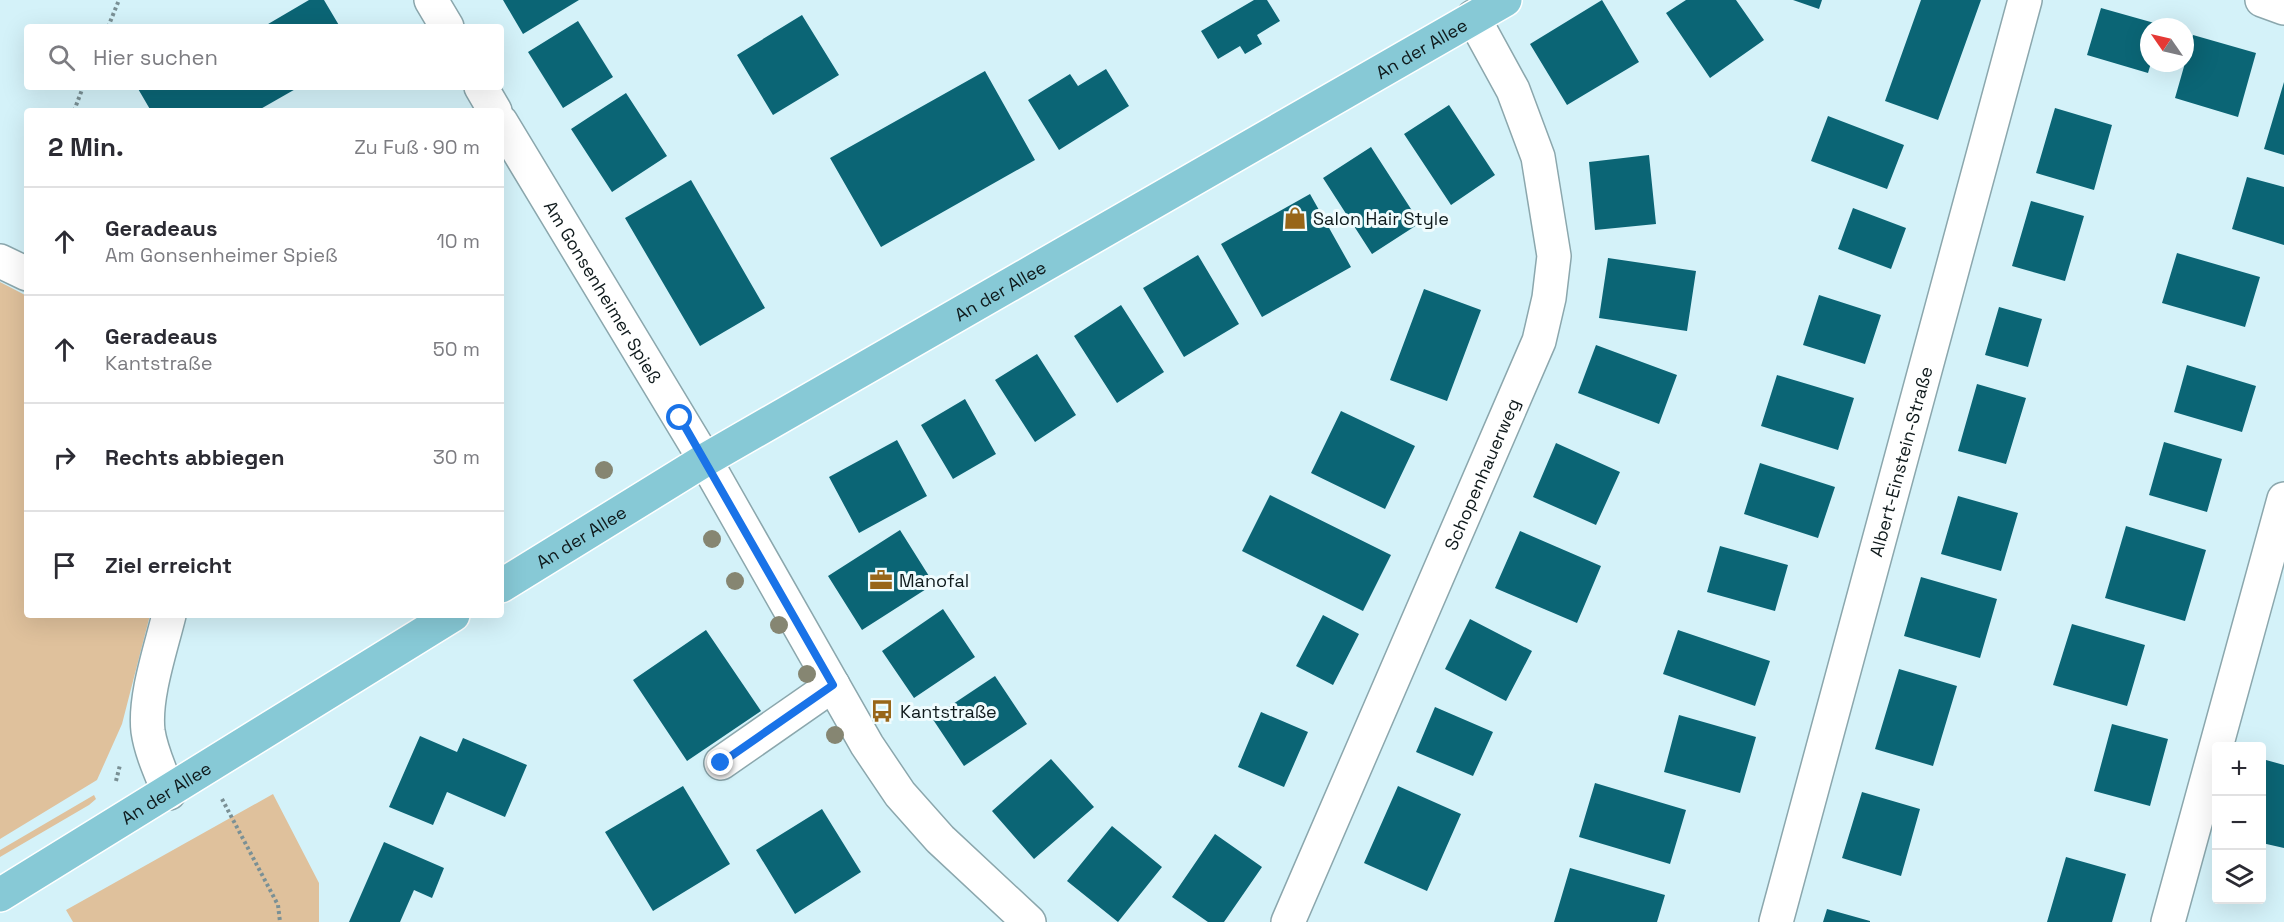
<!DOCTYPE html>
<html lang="de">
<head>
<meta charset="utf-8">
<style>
  :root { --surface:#fff; --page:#f2f2f3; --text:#2b2b33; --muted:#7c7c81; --line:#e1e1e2 }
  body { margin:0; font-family:"Space Grotesk",sans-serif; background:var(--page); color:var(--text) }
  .controls { position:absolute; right:18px; bottom:18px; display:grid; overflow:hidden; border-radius:6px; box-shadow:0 6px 24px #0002 }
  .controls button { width:54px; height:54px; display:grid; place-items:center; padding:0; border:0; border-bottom:2px solid var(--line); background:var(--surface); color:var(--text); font:30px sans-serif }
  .compass { position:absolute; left:2140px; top:18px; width:54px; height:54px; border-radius:50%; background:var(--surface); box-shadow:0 6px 24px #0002; rotate:304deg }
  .stop { position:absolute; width:18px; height:18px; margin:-14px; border:4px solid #1a73e8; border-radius:50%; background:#fff }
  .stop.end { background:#1a73e8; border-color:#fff; box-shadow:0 2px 6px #0008 }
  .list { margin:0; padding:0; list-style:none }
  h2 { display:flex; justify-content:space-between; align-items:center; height:78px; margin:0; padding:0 24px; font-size:26px }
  h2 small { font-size:20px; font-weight:400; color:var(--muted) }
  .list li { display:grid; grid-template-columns:39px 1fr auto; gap:18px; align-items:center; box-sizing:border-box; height:108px; padding:0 24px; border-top:2px solid var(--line) }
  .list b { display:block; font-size:22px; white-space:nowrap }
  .list p { margin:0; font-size:20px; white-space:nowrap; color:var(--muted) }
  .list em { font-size:20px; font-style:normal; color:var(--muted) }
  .icon { flex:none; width:33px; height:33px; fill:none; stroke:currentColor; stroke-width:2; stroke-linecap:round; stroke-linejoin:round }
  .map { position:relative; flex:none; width:2284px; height:922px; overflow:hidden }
  .search { position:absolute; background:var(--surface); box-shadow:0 6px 24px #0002; left:24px; top:24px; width:480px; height:66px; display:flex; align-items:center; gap:15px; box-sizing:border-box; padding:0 21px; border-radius:6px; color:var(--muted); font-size:22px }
  .panel { position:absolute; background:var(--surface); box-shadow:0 6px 24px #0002; left:24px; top:108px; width:480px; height:510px; border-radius:6px }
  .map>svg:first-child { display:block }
  .green { fill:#dfc19c }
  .building { fill:#0b6575 }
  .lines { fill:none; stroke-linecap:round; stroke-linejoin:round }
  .minor-casing { stroke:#8ba7ad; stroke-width:36 }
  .major-casing { stroke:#fff; stroke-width:36 }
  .path { stroke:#7a9095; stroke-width:4; stroke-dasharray:3 3; stroke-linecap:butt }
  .minor { stroke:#fff; stroke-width:33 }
  .major { stroke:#87c9d6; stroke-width:33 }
  .tree { fill:#868672 }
  .route { stroke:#1a73e8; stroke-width:8 }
  .labels { text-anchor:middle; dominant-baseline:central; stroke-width:6; stroke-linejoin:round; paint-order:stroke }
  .street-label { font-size:18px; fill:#0f1a1c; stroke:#f0fcfe }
  .poi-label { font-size:18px; fill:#0f1a1c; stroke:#f0fcfe; text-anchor:start }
</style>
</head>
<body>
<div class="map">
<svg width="2284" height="922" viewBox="0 0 2284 922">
  <rect width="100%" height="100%" fill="#d4f2f9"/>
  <path class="green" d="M0,282L27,296V615H150L122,724L97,780L0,839Z
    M273,794L319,883V922H73L66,910Z
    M94,795L96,799L89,805L0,857V850Z"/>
  <path class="building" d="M309,0H324L340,27H263Z
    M503,0H579L523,34Z
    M1254,0H1267L1280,21L1257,35L1262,44L1245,54L1240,46L1218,59L1201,31Z
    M1602,0L1639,62L1567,105L1530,44Z
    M1686,0H1736L1764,40L1710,78L1666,13Z
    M1793,0H1822L1819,9Z
    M1921,0H1981L1938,120L1885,101Z
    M2101,8L2165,26L2149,27L2151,63L2148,73L2087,55Z
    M802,15L839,75L773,115L737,55Z
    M578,21L613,77L563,108L528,52Z
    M2193,35L2256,53L2238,117L2175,98Z
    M1106,69L1129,106L1059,150L1028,100L1070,74L1078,86Z
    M985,71L1035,160L881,247L830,158Z
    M2284,82V155L2264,149Z
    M137,87H299L257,111H151Z
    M626,93L667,156L612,192L571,129Z
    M1449,105L1495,175L1451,205L1404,134Z
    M2055,108L2112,125L2094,190L2036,173Z
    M1828,116L1904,145L1887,189L1811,161Z
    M1371,147L1420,223L1372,254L1323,178Z
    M1649,155L1656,224L1595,230L1589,162Z
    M2247,177L2284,187V245L2232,229Z
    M691,180L765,308L700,346L625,218Z
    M1310,194L1351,267L1262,317L1221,244Z
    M2031,201L2084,216L2065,281L2012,266Z
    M1853,208L1906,228L1891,269L1838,249Z
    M2177,253L2260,277L2245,327L2162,303Z
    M1198,255L1239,324L1184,357L1143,288Z
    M1608,258L1696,271L1687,331L1599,318Z
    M1424,289L1481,310L1447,401L1390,380Z
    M1819,295L1881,315L1865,364L1803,345Z
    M1121,305L1164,372L1117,403L1074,336Z
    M1999,307L2042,319L2028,367L1985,355Z
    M1596,345L1677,375L1659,424L1578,393Z
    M1037,354L1076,415L1035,442L995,380Z
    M2187,365L2256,386L2242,432L2174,412Z
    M1777,375L1854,398L1838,450L1761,426Z
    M1977,384L2026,398L2006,464L1958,451Z
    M965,399L996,454L953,479L921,425Z
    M1341,411L1415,446L1385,509L1311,473Z
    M897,440L927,496L859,533L829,477Z
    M2164,442L2222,459L2207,512L2149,495Z
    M1556,443L1620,472L1596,525L1533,497Z
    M1760,463L1835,487L1818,538L1744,514Z
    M1270,495L1391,555L1363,611L1242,551Z
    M1958,496L2018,513L2001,571L1941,554Z
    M2126,526L2206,550L2185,621L2105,598Z
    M900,530L934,584L862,630L828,576Z
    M1520,531L1601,566L1577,623L1495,588Z
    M1720,546L1788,565L1775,611L1707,592Z
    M1921,577L1997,599L1980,658L1904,636Z
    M943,609L975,657L914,698L882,651Z
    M1323,615L1359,634L1333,685L1296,666Z
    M1470,619L1532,651L1506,701L1445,669Z
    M2072,624L2145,645L2127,706L2053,685Z
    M706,630L761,711L687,761L633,680Z
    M1678,630L1770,661L1755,706L1663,674Z
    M1899,669L1957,686L1933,766L1875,749Z
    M995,676L1027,724L964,766L932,718Z
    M1435,707L1493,732L1473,776L1416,752Z
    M1261,712L1308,732L1284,787L1238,767Z
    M1679,715L1756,737L1740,793L1664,772Z
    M2112,724L2168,739L2150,806L2094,791Z
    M420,736L457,752L463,738L527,765L505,817L447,792L433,825L389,807Z
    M1051,759L1094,807L1034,859L992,811Z
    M2266,760L2284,765V848L2262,843V777Z
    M1595,783L1686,810L1670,864L1579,837Z
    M683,786L730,864L653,911L605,832Z
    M1398,786L1461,814L1427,891L1364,863Z
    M1862,792L1920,809L1901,876L1842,858Z
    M822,809L861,872L795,914L756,850Z
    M1112,826L1162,867L1118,922L1067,881Z
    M1215,834L1262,867L1224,922H1208L1172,897Z
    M384,842L444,868L432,898L414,890L400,922H349Z
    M2066,857L2126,874L2112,922H2047Z
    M1570,868L1665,895L1657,922H1554Z
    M1827,909L1870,921V922H1823Z"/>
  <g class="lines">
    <g class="minor-casing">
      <g id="minor">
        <path d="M431,0L447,27"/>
        <path d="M2262,0L2284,8"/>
        <path d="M481,87L495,111"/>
        <path id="s1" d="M501,122L705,460L867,745L900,794L940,839L1029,922"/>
        <path d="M0,261L27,274"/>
        <path d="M721,763L833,685"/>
        <path d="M169,793C161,773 151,752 148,731C144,697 161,648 169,615"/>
        <path id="s2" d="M1288,922L1539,341L1549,298L1554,256L1538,157L1513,90L1473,17"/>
        <path id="s3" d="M1776,922L2025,0"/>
        <path d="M2168,922L2284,499"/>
      </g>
    </g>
    <g class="major-casing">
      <g id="major">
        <path id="s4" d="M501,586L705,460L1505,0"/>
        <path id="s5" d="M0,895L453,615"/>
      </g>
    </g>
    <path class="path" d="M108,27L119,0
      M74,111L83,87
      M116,781L120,765
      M222,799L278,905L280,922"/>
    <use href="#minor" class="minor"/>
    <use href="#major" class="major"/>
  </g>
  <g class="tree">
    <circle cx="604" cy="470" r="9"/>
    <circle cx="712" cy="539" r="9"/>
    <circle cx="735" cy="581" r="9"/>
    <circle cx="779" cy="625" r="9"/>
    <circle cx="807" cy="674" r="9"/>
    <circle cx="835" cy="735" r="9"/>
  </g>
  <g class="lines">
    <path class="route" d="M680,418L833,685L721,763"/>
  </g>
  <defs>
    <g id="shop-bare" transform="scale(1.8)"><path d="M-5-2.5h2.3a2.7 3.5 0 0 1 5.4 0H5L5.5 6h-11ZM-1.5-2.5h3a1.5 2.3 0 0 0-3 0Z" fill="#986619" stroke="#f0fcfe" stroke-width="2.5" paint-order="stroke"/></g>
    <g id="office-bare" transform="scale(1.8)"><path d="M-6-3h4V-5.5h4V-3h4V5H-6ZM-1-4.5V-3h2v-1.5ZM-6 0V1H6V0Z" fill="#986619" stroke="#f0fcfe" stroke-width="2.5" paint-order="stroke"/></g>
    <g id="bus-bare" transform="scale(1.8)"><path d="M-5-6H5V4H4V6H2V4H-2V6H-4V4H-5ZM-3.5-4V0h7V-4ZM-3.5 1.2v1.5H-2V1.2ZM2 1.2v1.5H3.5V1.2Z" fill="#986619" stroke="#f0fcfe" stroke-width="2.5" paint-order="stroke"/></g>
  </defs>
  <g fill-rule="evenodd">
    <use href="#shop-bare" x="1295" y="218"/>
    <use href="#office-bare" x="881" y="580"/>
    <use href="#bus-bare" x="882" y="711"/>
  </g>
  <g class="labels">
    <g class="street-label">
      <text stroke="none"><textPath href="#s4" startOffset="1066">An der Allee</textPath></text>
      <text stroke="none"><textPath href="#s4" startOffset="580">An der Allee</textPath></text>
      <text stroke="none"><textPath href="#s1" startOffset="198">Am Gonsenheimer Spieß</textPath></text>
      <text stroke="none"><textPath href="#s3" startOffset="477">Albert-Einstein-Straße</textPath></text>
      <text stroke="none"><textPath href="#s2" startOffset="488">Schopenhauerweg</textPath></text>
      <text stroke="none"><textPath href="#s4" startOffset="94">An der Allee</textPath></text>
      <text stroke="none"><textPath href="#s5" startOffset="195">An der Allee</textPath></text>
    </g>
    <g class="poi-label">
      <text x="1313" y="218">Salon Hair Style</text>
      <text x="899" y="580">Manofal</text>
      <text x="900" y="711">Kantstraße</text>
    </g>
  </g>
</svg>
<div class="controls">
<button>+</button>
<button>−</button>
<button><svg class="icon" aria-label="layers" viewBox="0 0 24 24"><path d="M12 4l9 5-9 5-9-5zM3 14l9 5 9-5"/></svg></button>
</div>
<svg class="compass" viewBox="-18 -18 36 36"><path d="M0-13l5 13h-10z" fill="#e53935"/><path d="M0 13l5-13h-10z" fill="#7c7c81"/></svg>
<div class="stop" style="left:680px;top:418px"></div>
<div class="stop end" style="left:721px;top:763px"></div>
<div class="search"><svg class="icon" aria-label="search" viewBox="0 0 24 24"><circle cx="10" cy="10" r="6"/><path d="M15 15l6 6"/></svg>Hier suchen</div>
<section class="panel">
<h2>2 Min.<small>Zu Fuß · 90 m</small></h2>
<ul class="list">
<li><svg class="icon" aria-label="ahead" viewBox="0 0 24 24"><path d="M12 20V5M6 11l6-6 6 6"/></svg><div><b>Geradeaus</b><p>Am Gonsenheimer Spieß</p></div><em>10 m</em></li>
<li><svg class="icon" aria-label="ahead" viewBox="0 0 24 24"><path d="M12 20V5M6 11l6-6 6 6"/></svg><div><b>Geradeaus</b><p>Kantstraße</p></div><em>50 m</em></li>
<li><svg class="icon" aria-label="right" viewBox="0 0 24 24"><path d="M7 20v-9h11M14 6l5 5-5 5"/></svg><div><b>Rechts abbiegen</b></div><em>30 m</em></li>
<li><svg class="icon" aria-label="arrive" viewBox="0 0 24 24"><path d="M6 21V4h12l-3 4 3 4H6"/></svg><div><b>Ziel erreicht</b></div></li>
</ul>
</section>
</div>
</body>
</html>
